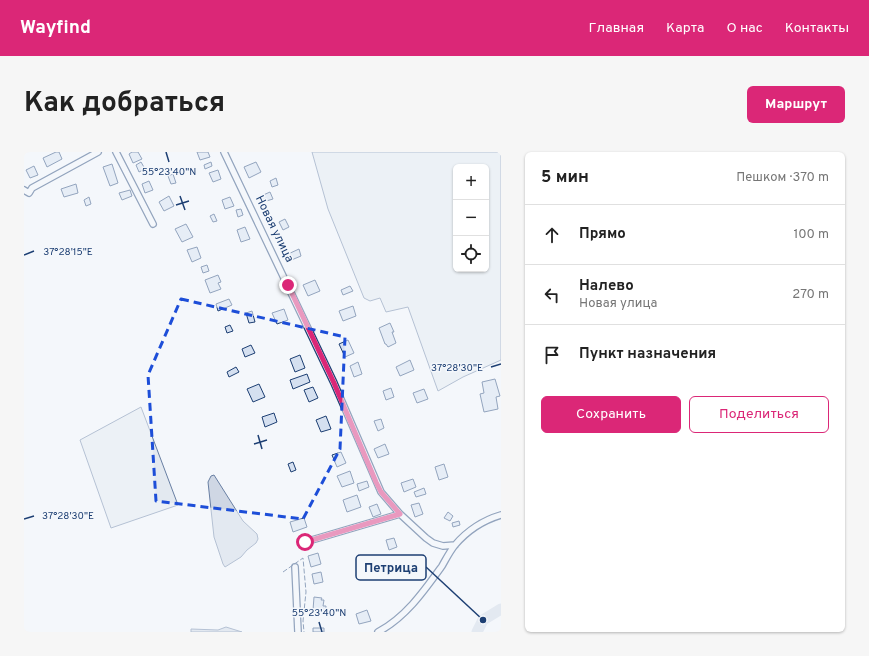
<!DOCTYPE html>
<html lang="ru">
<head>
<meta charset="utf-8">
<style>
  :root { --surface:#fff; --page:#f6f6f6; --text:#222; --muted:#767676; --line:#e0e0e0; --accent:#db2777 }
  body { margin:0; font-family:Overpass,sans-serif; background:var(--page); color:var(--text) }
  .controls { position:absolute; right:12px; top:12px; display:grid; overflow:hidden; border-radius:6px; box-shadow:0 1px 3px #0004 }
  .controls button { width:36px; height:36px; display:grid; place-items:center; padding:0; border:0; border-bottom:1px solid var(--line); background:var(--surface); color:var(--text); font:20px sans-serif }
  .stop { position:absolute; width:12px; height:12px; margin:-9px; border:3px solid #db2777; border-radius:50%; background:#fff }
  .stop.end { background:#db2777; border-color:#fff; box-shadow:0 1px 4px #0008 }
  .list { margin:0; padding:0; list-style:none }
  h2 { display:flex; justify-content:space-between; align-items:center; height:52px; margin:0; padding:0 16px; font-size:17px }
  h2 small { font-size:13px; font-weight:400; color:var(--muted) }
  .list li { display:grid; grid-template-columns:26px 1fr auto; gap:12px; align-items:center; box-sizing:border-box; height:60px; padding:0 16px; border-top:1px solid var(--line) }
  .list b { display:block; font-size:15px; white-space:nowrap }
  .list p { margin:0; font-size:13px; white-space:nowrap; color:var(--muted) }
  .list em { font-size:13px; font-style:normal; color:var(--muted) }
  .actions { display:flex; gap:8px; padding:12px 16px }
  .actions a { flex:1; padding:9px 0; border:1px solid var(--accent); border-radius:6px; text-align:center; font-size:14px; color:var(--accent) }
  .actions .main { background:var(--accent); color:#fff }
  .icon { flex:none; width:22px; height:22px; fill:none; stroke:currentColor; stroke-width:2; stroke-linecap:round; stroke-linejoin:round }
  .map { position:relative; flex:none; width:477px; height:480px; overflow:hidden; border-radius:6px }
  header { display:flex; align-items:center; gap:24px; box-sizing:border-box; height:56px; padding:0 20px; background:var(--accent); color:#fff }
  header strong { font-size:19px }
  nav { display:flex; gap:22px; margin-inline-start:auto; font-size:14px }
  .intro { display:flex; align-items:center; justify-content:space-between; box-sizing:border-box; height:96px; padding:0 24px }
  h1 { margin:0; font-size:28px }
  .button { padding:10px 18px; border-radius:6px; background:var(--accent); color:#fff; font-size:14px; font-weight:700 }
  main { display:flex; gap:24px; padding:0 24px }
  aside { flex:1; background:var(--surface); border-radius:6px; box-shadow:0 1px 3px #0004 }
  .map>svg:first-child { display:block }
  .green { fill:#e3e9f0; stroke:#687fa3; fill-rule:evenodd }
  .water { fill:#cfd7e4; stroke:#687fa3 }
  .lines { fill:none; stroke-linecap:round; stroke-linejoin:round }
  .river { stroke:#cfd7e4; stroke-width:11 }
  .building { fill:#d5e0f0; stroke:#1d3f73 }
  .minor-casing { stroke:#1d3f73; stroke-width:8 }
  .minor { stroke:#f4f7fb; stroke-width:5.5 }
  .fence { stroke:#1d3f73; stroke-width:1; stroke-dasharray:5 2; stroke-linecap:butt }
  .route { stroke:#db2777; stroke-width:5 }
  .marked { fill:none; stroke:#1d4ed8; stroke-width:3; stroke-dasharray:8 5; stroke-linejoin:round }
  .ticks { fill:none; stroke:#1d3f73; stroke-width:1.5 }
  .labels { text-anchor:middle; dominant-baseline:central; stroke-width:3; stroke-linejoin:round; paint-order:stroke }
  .street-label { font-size:12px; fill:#1d3f73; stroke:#f4f7fb }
  .ticks-label { font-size:10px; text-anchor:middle; fill:#1d3f73; stroke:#f4f7fb; stroke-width:3; stroke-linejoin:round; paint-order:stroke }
  .leader { fill:none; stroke:#1d3f73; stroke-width:1.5 }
  .callout-dot { fill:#1d3f73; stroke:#f4f7fb; stroke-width:1.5 }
  .callout { fill:#f4f7fb; stroke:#1d3f73; stroke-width:1.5 }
  .callout-label { font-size:13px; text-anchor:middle; font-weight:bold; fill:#1d3f73 }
</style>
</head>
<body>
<header>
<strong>Wayfind</strong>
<nav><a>Главная</a><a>Карта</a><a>О нас</a><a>Контакты</a></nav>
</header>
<div class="intro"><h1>Как добраться</h1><a class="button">Маршрут</a></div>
<main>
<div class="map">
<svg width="477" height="480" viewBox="0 0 477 480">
  <rect width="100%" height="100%" fill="#f4f7fb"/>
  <path class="green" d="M288,0H477V208L439,225L414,239L384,155L362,160L356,146L346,149L340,146L304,57ZM432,15H462V117H432Z
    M117,255L154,353L87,376L56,288Z"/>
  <path class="water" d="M190,323L219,369L233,382L234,387L232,391L223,398L217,405L201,415L199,412L190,385L184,330L187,324Z
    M202,475L218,480H167V477L194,478Z"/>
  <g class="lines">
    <path class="river" d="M453,480L459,468L477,457"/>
  </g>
  <path class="building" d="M32,0H35L38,7L23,15L19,6Z
    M108,0H114L118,7L109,11L105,2Z
    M173,0H184L186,5L176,8Z
    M117,10L121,17L115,20L112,13Z
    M187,10L188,14L181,17L180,13Z
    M232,10L237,20L225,26L220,15Z
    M88,12L94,31L86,34L79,15Z
    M10,14L14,23L6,26L2,18Z
    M194,18L197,27L189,30L185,21Z
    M149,22L152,31L147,32L144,24Z
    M252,26L254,33L248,35L246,29Z
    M125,29L129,38L121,41L118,32Z
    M52,32L54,41L40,45L37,37Z
    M106,38L108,44L98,48L95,41Z
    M246,40L249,47L239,50L237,44Z
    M145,44L150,54L140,59L135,50Z
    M65,45L67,52L62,54L60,48Z
    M206,45L210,54L201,57L198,48Z
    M217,57L219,63L214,65L212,58Z
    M190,62L193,69L189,70L186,64Z
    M261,67L265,75L259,78L255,70Z
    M162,72L169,85L158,90L151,77Z
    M221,75L226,87L217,90L213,78Z
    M173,95L177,106L168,110L163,98Z
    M275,97L277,104L265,109L262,103Z
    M183,113L185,119L179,121L177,115Z
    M194,123L197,130L194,131L197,137L186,141L181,128Z
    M291,128L296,139L284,144L279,133Z
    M326,134L329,139L319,143L317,138Z
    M205,147L208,153L194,159L192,152Z
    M329,154L332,164L319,169L315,159Z
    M260,157L264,168L253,172L248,161Z
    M228,159L231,170L225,171L222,161Z
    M366,171L370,180H368L372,191L364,195L362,192H361L355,176Z
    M206,173L209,179L203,181L201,175Z
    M324,188L330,201L321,205L315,192Z
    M227,193L231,201L221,205L218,197Z
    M276,203L281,216L271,220L266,207Z
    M386,208L390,218L376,224L372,215Z
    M334,210L338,222L330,225L326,214Z
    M212,215L215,220L205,225L203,220Z
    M283,222L286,230L269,237L266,228Z
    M471,227L476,244L472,245L474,257L460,260L456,242L460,241L458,230Z
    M235,232L241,245L229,250L223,237Z
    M289,235L294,246L285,250L280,238Z
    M367,236L370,245L362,248L359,239Z
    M400,237L404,247L393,251L389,241Z
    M250,261L253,270L241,275L238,265Z
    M302,264L307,277L297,280L292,268Z
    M357,267L360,276L354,279L350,269Z
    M361,292L365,302L354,306L350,297Z
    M317,300L322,311L313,315L308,303Z
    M269,310L272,318L267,320L264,312Z
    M420,312L424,325L415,328L411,315Z
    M326,319L330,331L318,335L313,324Z
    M389,327L392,335L380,340L377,331Z
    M343,329L345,335L335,339L333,332Z
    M400,336L402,342L392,345L390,340Z
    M333,343L337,355L323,360L319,348Z
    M395,351L399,362L391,365L387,353Z
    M353,352L357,362L349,365L345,355Z
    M424,360L429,364L426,369L420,366Z
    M280,366L283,375L269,380L266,370Z
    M435,369L436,373L429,375L428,371Z
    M370,386L373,395L365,398L362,388Z
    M294,401L297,412L287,415L284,404Z
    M297,420L299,430L290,432L288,422Z
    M290,445L298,446L297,448H300L299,454H302V459L289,458Z
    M343,458L347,469L335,472L332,462Z
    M289,476H300V480H289Z"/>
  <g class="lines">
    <g class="minor-casing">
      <path id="minor" d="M92,0L129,72
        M200,0L310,231L357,340L376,362L402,386L409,391L419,394L431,393
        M0,38L5,41L8,36L74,0
        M281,390L376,362
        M271,415L274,480
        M354,480C382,465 400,439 418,414C422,407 426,399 431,393C443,379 460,368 477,363"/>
    </g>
    <use href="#minor" class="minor"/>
    <path class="fence" d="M259,420L279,406L282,440L279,469L280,480"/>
  </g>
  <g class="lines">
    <path class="route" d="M264,133L310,231L352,330L357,340L376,362L281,390"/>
  </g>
  <path d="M0 0H477V480H0ZM157,147L321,185L316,297L279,367L132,349L124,223Z" fill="#f4f7fb" fill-opacity=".55" fill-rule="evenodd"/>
  <path class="marked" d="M157,147L321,185L316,297L279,367L132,349L124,223Z"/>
  <path class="ticks" d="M142,0L145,10M156,44L161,58M152,53L165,49M0,103L10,99M467,215L477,212M234,283L238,297M230,292L243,288M0,367L10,364M295,470L298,480"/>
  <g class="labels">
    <g class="street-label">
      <text transform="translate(250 77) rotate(64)">Новая улица</text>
    </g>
  </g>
  <g class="ticks-label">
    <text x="145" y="23">55°23'40"N</text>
    <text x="44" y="103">37°28'15"E</text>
    <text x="433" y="219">37°28'30"E</text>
    <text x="44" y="367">37°28'30"E</text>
    <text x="295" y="464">55°23'40"N</text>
  </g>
  <path class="leader" d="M459 468L402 415"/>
  <circle class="callout-dot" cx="459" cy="468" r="4"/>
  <rect class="callout" x="332" y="403" width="70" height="25" rx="4"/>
  <g class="callout-label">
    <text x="367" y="420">Петрица</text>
  </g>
</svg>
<div class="controls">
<button>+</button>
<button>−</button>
<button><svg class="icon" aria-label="locate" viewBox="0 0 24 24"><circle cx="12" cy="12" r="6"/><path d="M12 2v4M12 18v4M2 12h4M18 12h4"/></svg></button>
</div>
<div class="stop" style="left:281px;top:390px"></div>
<div class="stop end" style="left:264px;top:133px"></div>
</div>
<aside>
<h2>5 мин<small>Пешком · 370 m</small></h2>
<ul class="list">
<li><svg class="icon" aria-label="ahead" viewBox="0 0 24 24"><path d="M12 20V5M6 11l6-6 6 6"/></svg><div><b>Прямо</b></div><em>100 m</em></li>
<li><svg class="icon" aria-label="left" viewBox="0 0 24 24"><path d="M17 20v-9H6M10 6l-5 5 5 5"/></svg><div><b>Налево</b><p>Новая улица</p></div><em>270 m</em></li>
<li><svg class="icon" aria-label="arrive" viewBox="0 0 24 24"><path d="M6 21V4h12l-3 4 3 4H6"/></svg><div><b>Пункт назначения</b></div></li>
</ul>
<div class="actions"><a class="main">Сохранить</a><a>Поделиться</a></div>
</aside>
</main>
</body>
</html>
